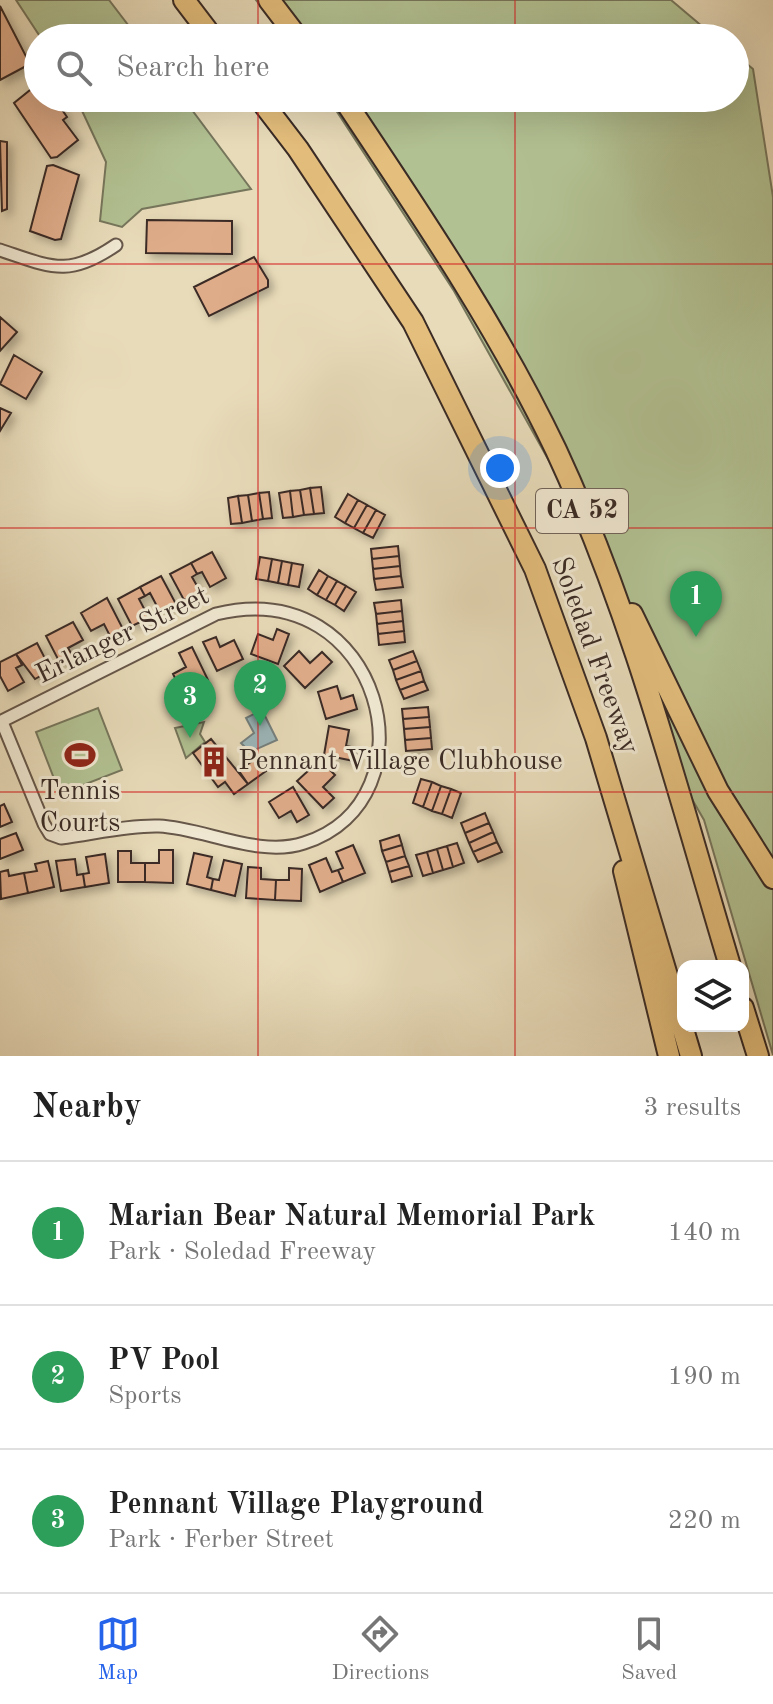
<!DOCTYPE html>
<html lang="en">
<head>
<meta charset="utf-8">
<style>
  :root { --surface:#fff; --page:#f2f2f2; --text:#222; --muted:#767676; --line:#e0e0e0; --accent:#2563eb }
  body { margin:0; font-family:"Old Standard TT",serif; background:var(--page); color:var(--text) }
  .controls { position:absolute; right:24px; bottom:24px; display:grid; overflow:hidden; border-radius:16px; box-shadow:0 8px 32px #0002 }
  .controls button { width:72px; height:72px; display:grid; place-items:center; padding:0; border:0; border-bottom:2px solid var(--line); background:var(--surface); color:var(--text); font:40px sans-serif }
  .you { position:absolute; left:500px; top:468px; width:28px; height:28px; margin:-20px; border:6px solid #fff; border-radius:50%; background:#1a73e8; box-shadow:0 0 0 12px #1a73e833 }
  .badge { display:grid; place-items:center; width:52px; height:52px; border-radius:50%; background:var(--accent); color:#fff; font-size:26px; font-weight:700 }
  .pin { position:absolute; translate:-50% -66px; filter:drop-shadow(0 2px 4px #0008) }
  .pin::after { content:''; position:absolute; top:42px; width:28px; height:24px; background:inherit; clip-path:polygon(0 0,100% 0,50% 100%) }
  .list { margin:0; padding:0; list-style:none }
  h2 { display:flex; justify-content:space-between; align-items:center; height:104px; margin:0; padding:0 32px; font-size:34px }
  h2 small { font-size:26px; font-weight:400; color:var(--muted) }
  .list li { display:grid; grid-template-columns:52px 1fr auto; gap:24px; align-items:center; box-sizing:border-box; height:144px; padding:0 32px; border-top:2px solid var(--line) }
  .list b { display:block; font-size:30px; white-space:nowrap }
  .list p { margin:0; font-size:26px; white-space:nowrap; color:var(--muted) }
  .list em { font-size:26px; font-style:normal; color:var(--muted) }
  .icon { flex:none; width:44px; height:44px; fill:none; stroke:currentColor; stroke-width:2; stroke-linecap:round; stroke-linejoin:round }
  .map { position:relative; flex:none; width:773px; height:1056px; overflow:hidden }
  .search { position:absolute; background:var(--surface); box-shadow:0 8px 32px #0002; left:24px; right:24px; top:24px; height:88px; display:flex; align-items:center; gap:20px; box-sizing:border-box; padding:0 28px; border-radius:44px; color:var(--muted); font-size:30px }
  .sheet { height:536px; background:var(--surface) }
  nav { display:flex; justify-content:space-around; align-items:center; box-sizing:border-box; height:112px; border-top:2px solid var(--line); background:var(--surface); font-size:22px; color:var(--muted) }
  nav a { display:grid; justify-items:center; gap:4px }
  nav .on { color:var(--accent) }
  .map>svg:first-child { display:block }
  .green { fill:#b2c192; stroke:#76765c; stroke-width:2 }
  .water { fill:#9cb8bb; stroke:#75807f; stroke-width:2 }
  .building { fill:#dfac8a; stroke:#3a2b25; stroke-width:2; filter:url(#shadow) }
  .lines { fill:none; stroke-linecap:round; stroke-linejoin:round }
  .minor-casing { stroke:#66574a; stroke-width:15 }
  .motorway-casing { stroke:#3a2b25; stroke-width:24 }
  .minor { stroke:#f0e8d2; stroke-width:11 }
  .motorway { stroke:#e4be7c; stroke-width:20 }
  .grid { fill:none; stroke:#d62828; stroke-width:2; stroke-opacity:0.55 }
  .labels { text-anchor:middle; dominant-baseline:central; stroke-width:6; stroke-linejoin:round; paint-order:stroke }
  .shield { fill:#f0e8d2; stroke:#716459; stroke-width:2 }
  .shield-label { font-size:26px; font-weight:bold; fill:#3a2b25 }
  .street-label { font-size:28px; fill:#3a2b25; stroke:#f0e8d2 }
  .poi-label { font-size:28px; fill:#3a2b25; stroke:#f0e8d2; text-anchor:start }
</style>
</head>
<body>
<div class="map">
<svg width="773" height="1056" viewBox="0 0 773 1056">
  <defs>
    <filter id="shadow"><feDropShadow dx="4.5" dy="4.5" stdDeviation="4" flood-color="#0004"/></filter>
  </defs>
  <rect width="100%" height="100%" fill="#e8dbb9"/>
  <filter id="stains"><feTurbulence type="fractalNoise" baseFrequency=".0025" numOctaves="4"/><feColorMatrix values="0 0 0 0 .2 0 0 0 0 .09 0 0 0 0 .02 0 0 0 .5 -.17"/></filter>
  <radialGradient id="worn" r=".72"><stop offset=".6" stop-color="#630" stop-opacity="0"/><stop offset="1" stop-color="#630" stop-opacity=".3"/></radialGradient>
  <path class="green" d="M16,0H109L138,38H41Z
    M256,0H671L716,38H287Z
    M735,54L753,69L773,197V1055L704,820L651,728L587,546L553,468L454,291L328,98H735Z
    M76,98H183L251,189L142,209L122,227L100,221L106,162Z
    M98,708L122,770L60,794L36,732Z
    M204,722L200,734L205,742L186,758L175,728Z"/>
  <path class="water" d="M262,710L277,740L250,752L241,743L254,733L246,718Z"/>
  <path class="building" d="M0,6L30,64L0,80Z
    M35,86L38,98H49L54,107L58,104L67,117L63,120L78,140L57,157L51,158L14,103Z
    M0,141L7,142V209L2,211Z
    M53,165L79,175L61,239L55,240L30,231L47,166Z
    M147,220L232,221V254L146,253Z
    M254,257L268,280V287L209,316L194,287Z
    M0,317L17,332L0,351Z
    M14,355L42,372L26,399L0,384Z
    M0,408L11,413L0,431Z
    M321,487L324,513L314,514L310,488Z
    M310,488L314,514L304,515L300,490Z
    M300,490L304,515L293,517L290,491Z
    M290,491L293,517L283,518L279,493Z
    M269,492L272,518L263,519L259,493Z
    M259,493L263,519L252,521L248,495Z
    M348,494L358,500L345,523L335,517Z
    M248,495L252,521L242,523L238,496Z
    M238,496L242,523L231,524L228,498Z
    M358,500L367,505L354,528L345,523Z
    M367,505L376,510L363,533L354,528Z
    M376,510L385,515L373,538L363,533Z
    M398,546L399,556L372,559L371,549Z
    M212,552L226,578L210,587L202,572L197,574L191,563Z
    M399,556L400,566L373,569L372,559Z
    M260,557L272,559L268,581L256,579Z
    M272,559L282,561L278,583L268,581Z
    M282,561L292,563L288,585L278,583Z
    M191,563L197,574L192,577L200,591L184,600L170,574Z
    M292,563L303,565L299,587L288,585Z
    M400,566L401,576L374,579L373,569Z
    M319,570L328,576L317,595L308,589Z
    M161,576L176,604L160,612L150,593L145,596L140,587Z
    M328,576L337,581L326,600L317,595Z
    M401,576L403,587L376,590L374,579Z
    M337,581L346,586L335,605L326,600Z
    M346,586L356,592L344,611L335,605Z
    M140,587L145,596L139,599L149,618L132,626L118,599Z
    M107,598L124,631L111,638L104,624L91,631L81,613Z
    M401,600L402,611L376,614L374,603Z
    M402,611L403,621L377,624L376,614Z
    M403,621L404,631L378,634L377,624Z
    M73,622L83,640L68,648L74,658L61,665L46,636Z
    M277,629L289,634L278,664L251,654L258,634L273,640Z
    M404,631L405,642L379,645L378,634Z
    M216,637L220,647L234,640L243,659L217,671L203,642Z
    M37,643L51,670L35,679L16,654Z
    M192,647L208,680L182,692L173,674L186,667L179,653Z
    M299,651L310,663L322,652L332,662L305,688L284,666Z
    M413,651L417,661L393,670L389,660Z
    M16,654L22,665L16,668L24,682L8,691L0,676V662Z
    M417,661L421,671L396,680L393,670Z
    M421,671L424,681L400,690L396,680Z
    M424,681L428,690L404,699L400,690Z
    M337,686L341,699L353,695L357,709L326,719L318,692Z
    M428,707L429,717L403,719L402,709Z
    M429,717L430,727L404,729L403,719Z
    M329,726L349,730L346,746L357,748L354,761L324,755Z
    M430,727L431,738L405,740L404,729Z
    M431,738L432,749L406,751L405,740Z
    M211,739L248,784L234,794L225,782L218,787L193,753Z
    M256,758L266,771L248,784L239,771Z
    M320,760L335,775L323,787L334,798L323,808L297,781Z
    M421,779L432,782L423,807L413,803Z
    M432,782L441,786L432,811L423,807Z
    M441,786L451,789L442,814L432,811Z
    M293,787L309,815L297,822L291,811L279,818L269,802Z
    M451,789L461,793L452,818L442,814Z
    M4,804L12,822L0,827V806Z
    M485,813L489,823L465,833L461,823Z
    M489,823L493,832L469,843L465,833Z
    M493,832L497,842L473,852L469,843Z
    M16,833L23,850L0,859V839Z
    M399,835L402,845L382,851L380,841Z
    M497,842L502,852L478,862L473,852Z
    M457,843L464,863L453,867L447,846Z
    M353,845L365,873L343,882L338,870L343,868L336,852Z
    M402,845L405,856L386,862L382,851Z
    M447,846L453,867L443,870L437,849Z
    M437,849L443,870L433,873L427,852Z
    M159,850H173V883L145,882V863H159Z
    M118,851H131V863H145V882H118Z
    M427,852L433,873L423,876L416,855Z
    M194,853L212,857L207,877L213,879L211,890L187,884Z
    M105,854L109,883L85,887L83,874L89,873L86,857Z
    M405,856L409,866L389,872L386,862Z
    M326,858L332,872L338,870L343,882L320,892L309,865Z
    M75,859L77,875L83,874L85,887L61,891L56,861Z
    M224,860L242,864L235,896L211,890L213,879L219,880Z
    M48,861L54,887L28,893L24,873L37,871L35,864Z
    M409,866L412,876L392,882L389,872Z
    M248,867L261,868V879L276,880L275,900L246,898Z
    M289,868L302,869L301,901L275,900L276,880H289Z
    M8,870L9,876L24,873L28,893L1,899L0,872Z"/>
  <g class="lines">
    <g class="minor-casing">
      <path id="minor" d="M0,250C51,267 68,278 116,245
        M0,722L216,614C382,573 439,800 304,843C259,858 204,828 159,826C128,825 93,834 61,838L50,834L44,824L2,722"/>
    </g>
    <g class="motorway-casing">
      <path id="motorway" d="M184,0L213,38
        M269,0L298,38
        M259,98L298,149L413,322L535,569L596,738L691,1056
        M343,98C419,212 497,326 556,450C633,615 678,793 730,966
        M632,614L718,791L773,878
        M624,871L669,1056
        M743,1008L758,1056"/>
    </g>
    <use href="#minor" class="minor"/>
    <use href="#motorway" class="motorway"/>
  </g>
  <path class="grid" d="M258,0V38M515,0V38M258,98V1056M515,98V1056M0,264H773M0,528H773M0,792H773"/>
  <defs>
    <g id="stadium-bare" transform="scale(2.4)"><path d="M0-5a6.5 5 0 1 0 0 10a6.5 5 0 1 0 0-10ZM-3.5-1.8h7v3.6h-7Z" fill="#8f2418" stroke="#f0e8d2" stroke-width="2.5" paint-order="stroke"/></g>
    <g id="building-bare" transform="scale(2.4)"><path d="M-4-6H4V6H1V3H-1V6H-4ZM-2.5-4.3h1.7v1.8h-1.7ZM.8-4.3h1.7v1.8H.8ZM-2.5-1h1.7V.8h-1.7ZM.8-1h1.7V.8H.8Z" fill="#8f2418" stroke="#f0e8d2" stroke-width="2.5" paint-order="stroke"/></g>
  </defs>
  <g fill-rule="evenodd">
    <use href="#stadium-bare" x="80" y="755"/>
    <use href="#building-bare" x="214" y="762"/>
  </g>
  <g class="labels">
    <rect class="shield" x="536" y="489" width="92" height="44" rx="6"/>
    <g class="shield-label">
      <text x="582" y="511">CA 52</text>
    </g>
    <g class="street-label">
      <text transform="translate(123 636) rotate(-26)">Erlanger Street</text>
      <text transform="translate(594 656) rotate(70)">Soledad Freeway</text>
    </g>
    <g class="poi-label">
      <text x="238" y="762">Pennant Village Clubhouse</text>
      <text x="80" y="792" text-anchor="middle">Tennis<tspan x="80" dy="32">Courts</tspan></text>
    </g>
  </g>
  <rect width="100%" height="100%" filter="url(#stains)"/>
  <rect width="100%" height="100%" fill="url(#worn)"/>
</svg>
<div class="controls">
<button><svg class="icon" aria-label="layers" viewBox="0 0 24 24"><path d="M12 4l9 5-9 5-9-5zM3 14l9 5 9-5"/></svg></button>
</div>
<div class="you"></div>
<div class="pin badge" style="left:696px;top:637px;background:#2e9e5b">1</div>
<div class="pin badge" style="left:260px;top:726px;background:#2e9e5b">2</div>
<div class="pin badge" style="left:190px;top:738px;background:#2e9e5b">3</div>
<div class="search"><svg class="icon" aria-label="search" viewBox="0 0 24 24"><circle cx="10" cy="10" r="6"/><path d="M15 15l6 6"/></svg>Search here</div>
</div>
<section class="sheet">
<h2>Nearby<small>3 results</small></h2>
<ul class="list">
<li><span class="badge" style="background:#2e9e5b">1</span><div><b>Marian Bear Natural Memorial Park</b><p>Park · Soledad Freeway</p></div><em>140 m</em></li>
<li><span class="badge" style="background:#2e9e5b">2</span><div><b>PV Pool</b><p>Sports</p></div><em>190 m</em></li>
<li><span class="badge" style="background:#2e9e5b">3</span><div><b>Pennant Village Playground</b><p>Park · Ferber Street</p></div><em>220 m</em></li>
</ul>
</section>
<nav>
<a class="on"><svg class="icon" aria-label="map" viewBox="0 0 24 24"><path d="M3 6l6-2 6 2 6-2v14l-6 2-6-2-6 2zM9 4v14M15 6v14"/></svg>Map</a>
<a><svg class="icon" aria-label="directions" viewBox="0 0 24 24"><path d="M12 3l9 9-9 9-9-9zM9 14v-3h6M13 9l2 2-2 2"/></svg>Directions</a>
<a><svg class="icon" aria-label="saved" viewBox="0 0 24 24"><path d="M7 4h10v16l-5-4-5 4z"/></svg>Saved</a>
</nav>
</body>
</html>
